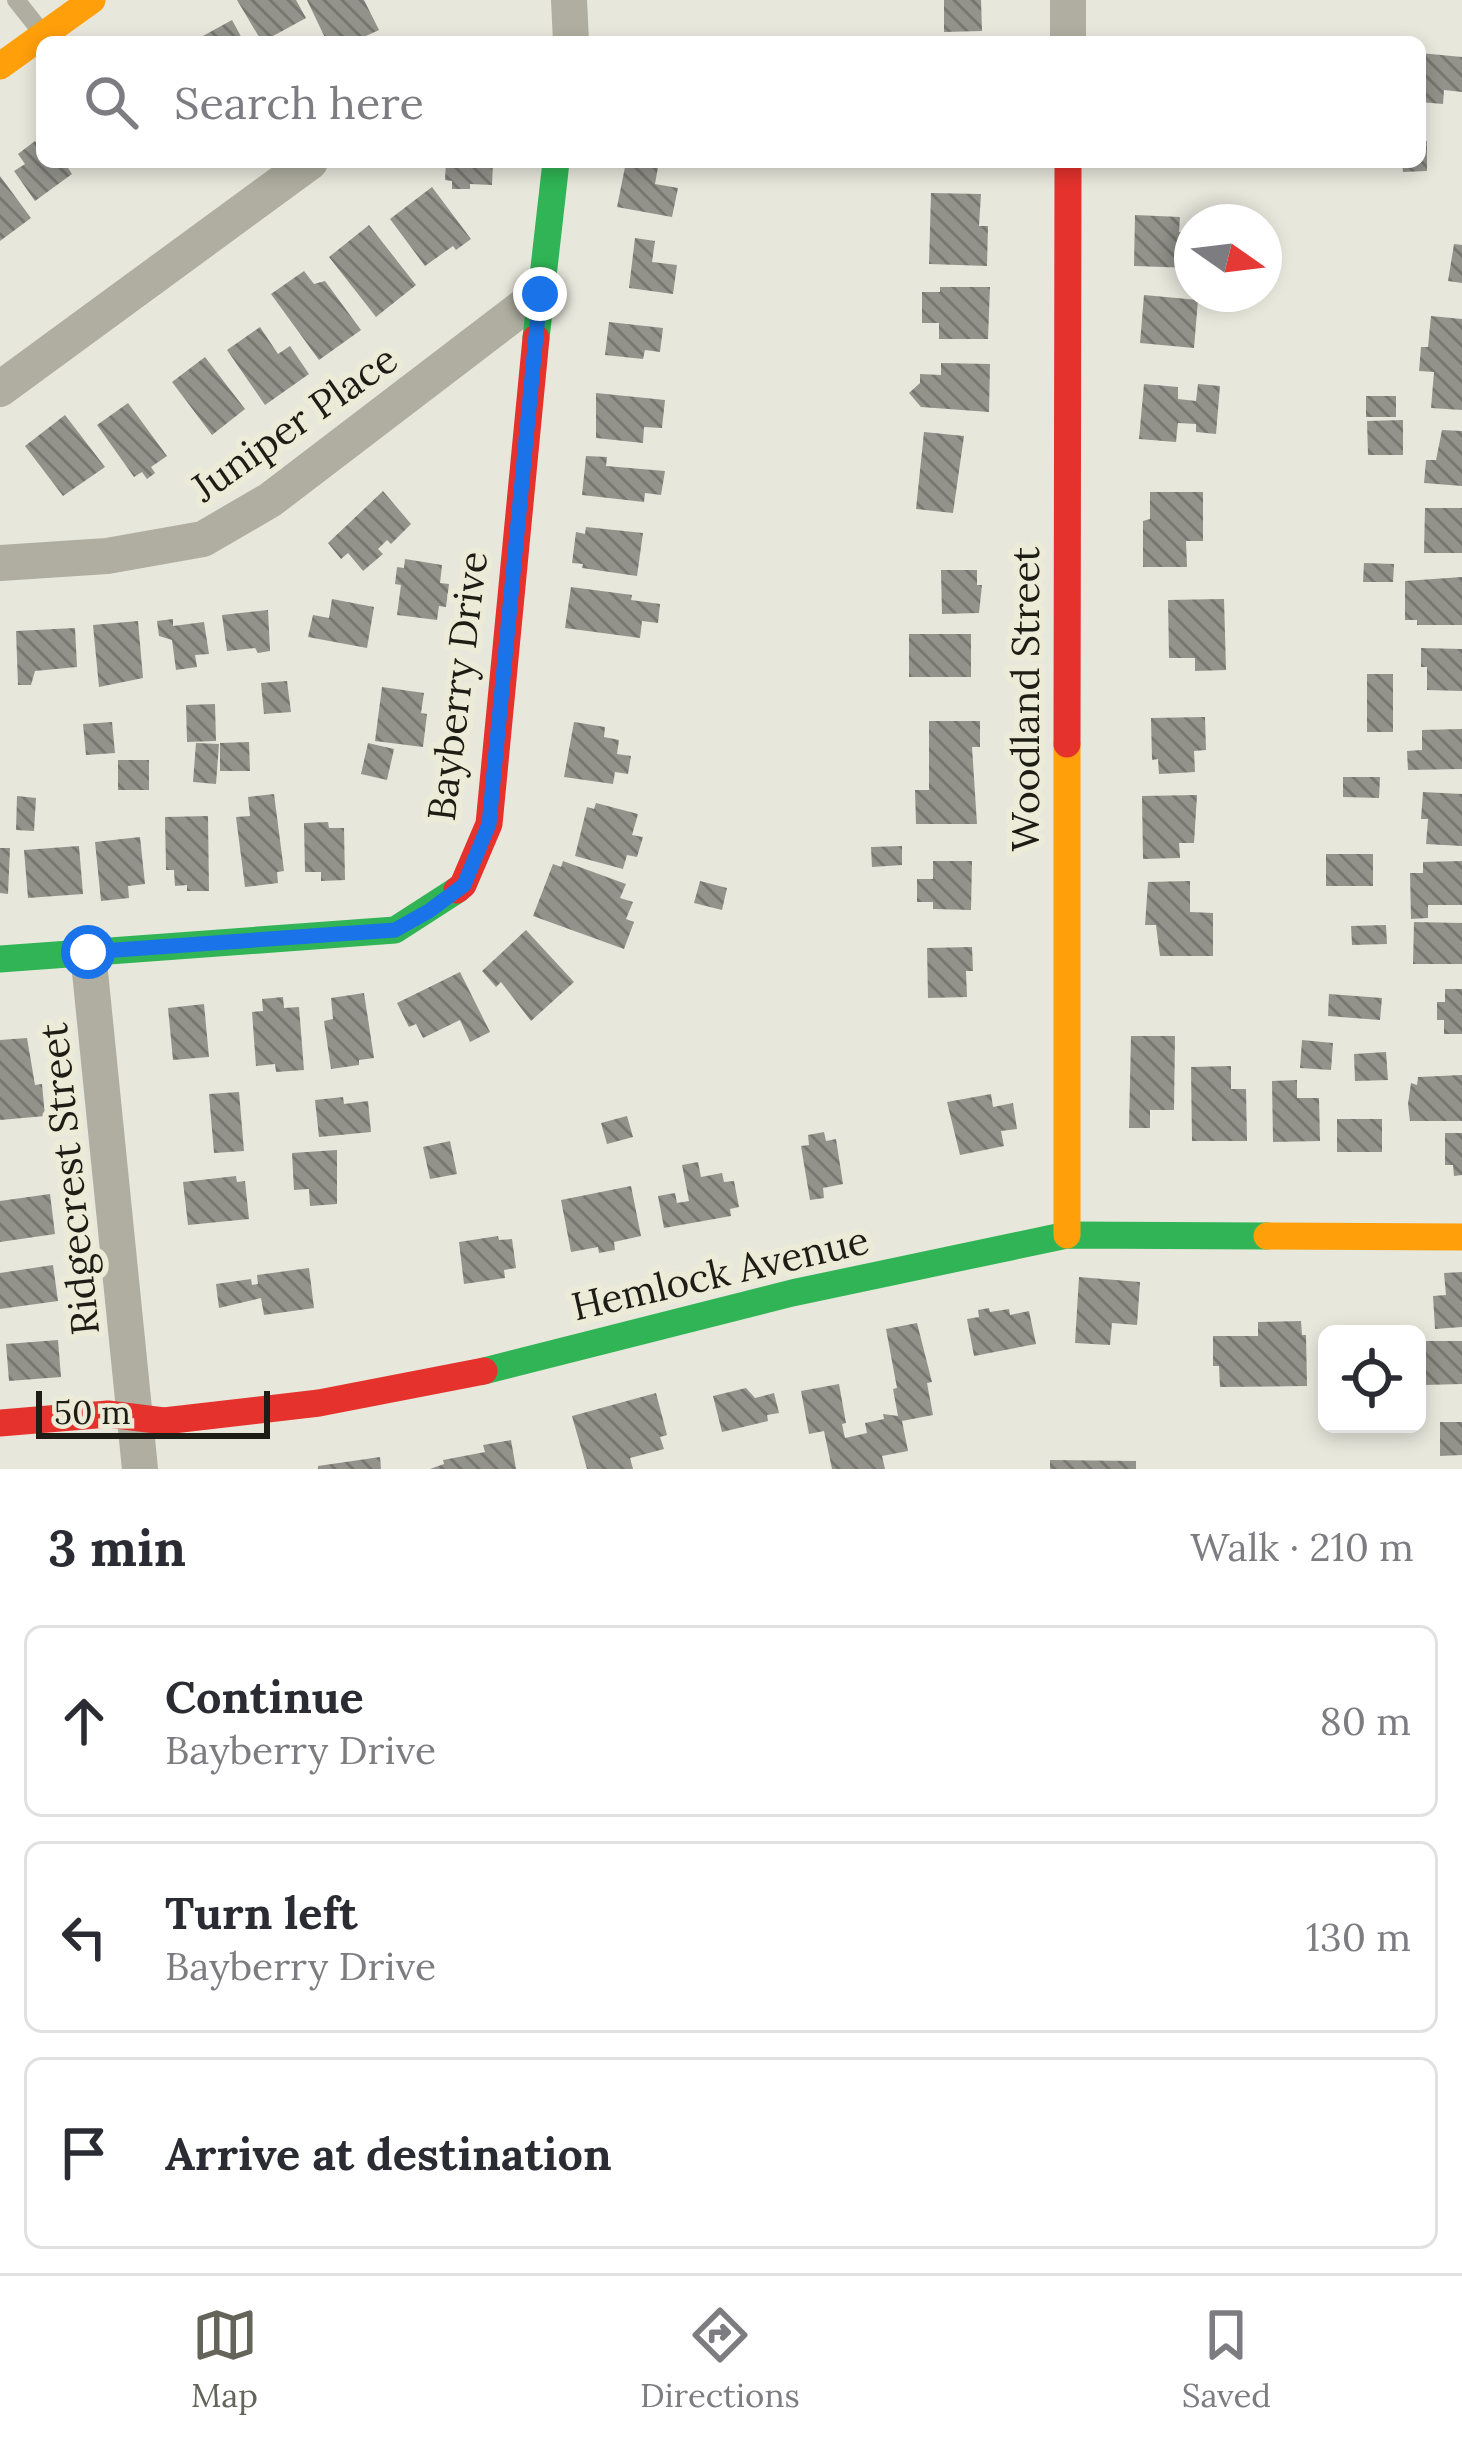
<!DOCTYPE html>
<html lang="en">
<head>
<meta charset="utf-8">
<style>
  :root { --surface:#fff; --page:#f2f2f3; --text:#2b2b33; --muted:#7c7c81; --line:#e1e1e2; --accent:#64645b }
  body { margin:0; font-family:Lora,serif; background:var(--page); color:var(--text) }
  .controls { position:absolute; right:36px; bottom:36px; display:grid; overflow:hidden; border-radius:18px; box-shadow:0 6px 18px #0003 }
  .controls button { width:108px; height:108px; display:grid; place-items:center; padding:0; border:0; border-bottom:3px solid var(--line); background:var(--surface); color:var(--text); font:60px sans-serif }
  .compass { position:absolute; left:1174px; top:204px; width:108px; height:108px; border-radius:50%; background:var(--surface); box-shadow:0 6px 18px #0003; rotate:104deg }
  .scale { position:absolute; left:36px; bottom:30px; width:234px; box-sizing:border-box; padding-left:12px; border:6px solid #1d1d16; border-top:0; font-size:33px; line-height:42px; white-space:nowrap; color:#1d1d16; -webkit-text-stroke:9px #ecebd7; paint-order:stroke }
  .stop { position:absolute; width:36px; height:36px; margin:-27px; border:9px solid #1a73e8; border-radius:50%; background:#fff }
  .stop.end { background:#1a73e8; border-color:#fff; box-shadow:0 3px 12px #0008 }
  .list { margin:0; padding:0; list-style:none }
  h2 { display:flex; justify-content:space-between; align-items:center; height:156px; margin:0; padding:0 48px; font-size:51px }
  h2 small { font-size:39px; font-weight:400; color:var(--muted) }
  .list li { display:grid; grid-template-columns:78px 1fr auto; gap:36px; align-items:center; box-sizing:border-box; height:192px; margin:0 24px 24px; padding:0 24px; border:3px solid var(--line); border-radius:18px }
  .list b { display:block; font-size:45px; white-space:nowrap }
  .list p { margin:0; font-size:39px; white-space:nowrap; color:var(--muted) }
  .list em { font-size:39px; font-style:normal; color:var(--muted) }
  .icon { flex:none; width:66px; height:66px; fill:none; stroke:currentColor; stroke-width:2; stroke-linecap:round; stroke-linejoin:round }
  .map { position:relative; flex:none; width:1462px; height:1469px; overflow:hidden }
  .search { position:absolute; background:var(--surface); box-shadow:0 6px 18px #0003; left:36px; right:36px; top:36px; height:132px; display:flex; align-items:center; gap:30px; box-sizing:border-box; padding:0 42px; border-radius:18px; color:var(--muted); font-size:45px }
  .sheet { height:804px; background:var(--surface) }
  nav { display:flex; justify-content:space-around; align-items:center; box-sizing:border-box; height:168px; border-top:3px solid var(--line); background:var(--surface); font-size:33px; color:var(--muted) }
  nav a { display:grid; justify-items:center; gap:6px }
  nav .on { color:var(--accent) }
  .map>svg:first-child { display:block }
  .building { fill:url(#building-back-hatch) }
  .lines { fill:none; stroke-linecap:round; stroke-linejoin:round }
  .lane { stroke:#afaea0; stroke-width:18 }
  .street { stroke:#afaea0; stroke-width:36 }
  .fast { stroke:#30b455; stroke-width:27 }
  .slow { stroke:#ff9f0a; stroke-width:27 }
  .jam { stroke:#e5322d; stroke-width:27 }
  .route { stroke:#1a73e8; stroke-width:15 }
  .labels { text-anchor:middle; dominant-baseline:central; stroke-width:12; stroke-linejoin:round; paint-order:stroke }
  .street-label { font-size:39px; fill:#1d1d16; stroke:#ecebd7 }
</style>
</head>
<body>
<div class="map">
<svg width="1462" height="1469" viewBox="0 0 1462 1469">
  <defs>
    <pattern id="building-back-hatch" width="6" height="6" patternUnits="userSpaceOnUse" patternTransform="scale(3)"><rect width="6" height="6" fill="#93938c"/><path d="M-1 5l2 2M0 0l6 6M5-1l2 2" fill="none" stroke="#777771"/></pattern>
  </defs>
  <rect width="100%" height="100%" fill="#e7e7dc"/>
  <path class="building" d="M237,0H296L306,18L262,42Z
    M307,0H364L379,30L353,42H327Z
    M944,0H981L982,31L944,32Z
    M232,20L244,42H192Z
    M1420,53L1462,57V92L1444,90L1443,104L1420,102Z
    M35,141L42,151V162H64L72,174L35,201L14,171L25,164L18,154Z
    M1420,141H1427V171L1403,172L1402,162H1420Z
    M446,162H493L492,185L470,184V189H452V181L445,180Z
    M626,162L658,167L655,184L678,188L672,217L617,207Z
    M0,176L31,218L0,241Z
    M432,187L471,239L456,250L453,246L425,266L390,219Z
    M931,193L981,194L979,226H988L987,266L929,264Z
    M1135,215L1180,217L1179,232L1192,233V268L1134,266Z
    M369,225L416,285L376,317L329,257Z
    M635,238L655,241L652,262L677,265L673,294L629,288Z
    M1454,244L1462,245V283L1448,281Z
    M304,271L314,284L325,281L361,330L319,360L271,294Z
    M940,287H990L988,339H939V323H922V292H940Z
    M1144,295L1198,300L1194,348L1140,343Z
    M1431,316L1462,319V410L1431,408L1434,372L1419,371L1421,347H1428Z
    M609,322L663,328L660,352L645,350L643,359L605,355Z
    M260,327L278,354L290,346L309,374L265,405L227,350Z
    M205,357L245,409L212,435L172,382Z
    M941,363L990,364L989,412L921,407L909,393L920,383V374L941,375Z
    M1144,384L1178,387V399L1196,401L1198,384L1220,386L1216,434L1196,432V424L1178,423L1176,442L1139,439Z
    M596,393L665,400L662,428L644,427L643,443L596,438Z
    M1366,396H1396V417H1366Z
    M128,403L167,456L151,467L155,473L147,479L142,472L134,477L97,425Z
    M65,415L105,467L63,496L25,446Z
    M1403,420V455H1368L1367,421Z
    M1442,430L1462,431V486L1424,483L1426,460H1436Z
    M924,432L964,436L953,513L916,509Z
    M586,456L607,457L606,466L665,471L661,495L645,493L644,502L582,495Z
    M383,491L411,524L391,544L387,540L378,549L383,554L363,571L348,553L341,559L328,543Z
    M1150,492H1203V541H1186L1187,567H1143V521L1150,519Z
    M1425,508H1462V553H1424Z
    M586,527L643,533L637,576L582,568L583,564L572,563L576,532L585,534Z
    M405,559L442,565L440,583L449,584L446,607L439,606L437,620L397,615L401,585L395,584L397,567L404,568Z
    M1364,563L1394,564L1393,582H1363Z
    M941,570H977V585H982L979,613L942,614Z
    M1462,577V625H1417V620H1405V581Z
    M571,587L632,595L631,600L660,604L658,623L642,621L640,638L565,628Z
    M332,599L374,607L367,648L308,637L313,615L329,618Z
    M1224,599L1226,670L1195,671V658H1169L1168,600Z
    M268,610L270,651L258,653L255,648L227,651L222,615Z
    M173,619V626L204,622L209,654L195,655L197,667L176,670L172,640L159,636L157,621Z
    M138,621L143,678L99,687L93,625Z
    M75,628L77,667L35,671L31,685H18L16,631Z
    M909,634H971V677H909Z
    M1421,648L1462,649V691L1427,690V667H1421Z
    M1367,674H1393V732H1367Z
    M287,681L291,712L264,714L261,683Z
    M382,687L424,693L421,713L427,714L423,747L375,741Z
    M215,704L216,741L187,742L186,705Z
    M1205,717L1206,750L1194,751L1195,772L1159,774L1158,759L1152,760L1151,718Z
    M929,721H980V747H972L977,824H916L915,790H929Z
    M112,722L115,753L86,755L83,724Z
    M574,722L605,727L604,737L619,740L617,754L631,756L628,774L615,772L613,784L564,777Z
    M1462,729V769L1408,770L1407,751L1422,750V730Z
    M249,742L250,771H220V743Z
    M196,743L219,744L216,784L193,782Z
    M368,743L394,749L387,780L361,774Z
    M118,760H149V790H118Z
    M1343,777H1380L1379,798L1343,797Z
    M1423,792L1462,794V846L1426,844L1428,819H1421Z
    M274,794L284,871L277,872L278,883L245,887L236,817L250,816L248,797Z
    M1197,795L1194,843H1179L1180,858L1143,859L1142,796Z
    M17,796L36,798L34,831L16,830Z
    M596,803L638,814L632,835L643,837L637,857L627,855L623,869L575,856L587,807L594,809Z
    M208,816L209,891H187V885L175,886L174,870H166L165,817Z
    M328,822L329,828H344L345,880L321,881V872H305L304,823Z
    M140,837L145,884L128,886L129,898L101,901L95,842Z
    M79,846L83,894L28,898L24,850Z
    M902,846V865L872,867L871,847Z
    M0,848H10L8,894L0,893Z
    M1326,854H1373V886H1326Z
    M563,861L626,884L620,898L633,902L626,919L634,922L624,949L533,916L553,864L561,867Z
    M933,861H972L971,910L933,909V902H917V879H933Z
    M1462,861V905H1428V918L1411,919L1410,873H1423V862Z
    M700,881L727,888L722,910L694,903Z
    M1190,881V912L1213,913V956H1160L1156,925H1145L1148,882Z
    M1414,922L1462,923V964H1413Z
    M1386,925L1387,944L1352,945L1351,926Z
    M526,930L574,982L531,1021L501,982L496,987L482,971Z
    M972,947L973,971H966L967,997L928,998L927,948Z
    M460,972L490,1032L470,1042L460,1020L423,1038L416,1024L409,1027L397,1003Z
    M1445,989H1462V1034H1444V1020H1437V1002H1445Z
    M364,993L374,1058L359,1060V1065L331,1069L324,1021L333,1019L331,998Z
    M1329,994L1382,998L1380,1020L1328,1016Z
    M283,997L284,1008L299,1007L304,1070L276,1072L275,1064L256,1066L252,1012L263,1011L262,999Z
    M204,1004L209,1057L173,1060L168,1008Z
    M1131,1036H1175L1174,1110H1150V1128H1129Z
    M27,1038L35,1085L42,1084L45,1116L0,1120V1040Z
    M1302,1040L1333,1043L1331,1070L1300,1068Z
    M1386,1052L1388,1080L1355,1081L1354,1054Z
    M1231,1066V1089H1246L1247,1141H1192L1191,1067Z
    M1462,1075V1121H1410L1408,1104L1411,1083L1417,1085L1418,1077Z
    M1297,1080V1098H1319L1320,1141L1273,1142L1272,1081Z
    M239,1092L244,1151L214,1153L209,1094Z
    M991,1094L993,1107L1013,1103L1017,1129L1001,1131L1004,1146L960,1155L947,1102Z
    M343,1097L344,1104L368,1101L371,1132L319,1137L315,1100Z
    M627,1116L633,1137L607,1144L601,1123Z
    M1337,1119H1382V1152H1337Z
    M824,1132L826,1141L836,1139L843,1184L823,1188L824,1198L810,1200L801,1146L809,1145L808,1135Z
    M1445,1133H1462V1175L1454,1176L1453,1165H1445Z
    M450,1141L457,1174L430,1179L423,1147Z
    M337,1150V1204L310,1206L309,1189L294,1190L292,1153Z
    M698,1162L701,1177L722,1173L724,1182L734,1181L739,1207L730,1209L731,1216L664,1228L658,1196L675,1193L677,1203L689,1201L682,1165Z
    M236,1176L237,1182L245,1181L249,1219L188,1225L183,1182Z
    M631,1186L641,1236L614,1242L615,1250L599,1253L598,1247L571,1252L561,1200Z
    M50,1194L55,1234L0,1242V1201Z
    M498,1236L499,1240L512,1239L516,1268L504,1270L505,1278L464,1284L459,1242Z
    M53,1265L58,1301L0,1309V1273Z
    M309,1268L314,1308L264,1315L261,1298L219,1308L216,1284L251,1279L252,1285L258,1284L257,1275Z
    M1462,1272V1327L1435,1329L1433,1296L1446,1295L1444,1273Z
    M1079,1277L1140,1282L1137,1325L1112,1323L1110,1345L1075,1343Z
    M989,1308L990,1312L1009,1309L1010,1315L1029,1311L1036,1344L974,1356L967,1319L979,1317L978,1310Z
    M1301,1321L1302,1335H1306L1307,1386L1220,1387L1219,1366H1213V1336H1258V1322Z
    M917,1323L932,1382L927,1383L933,1415L902,1421L908,1451L882,1456L885,1469H832L824,1431L809,1434L801,1391L839,1384L846,1423L842,1424L845,1438L867,1433L865,1423L884,1419L883,1414L898,1416L893,1389L897,1388L886,1329Z
    M58,1340L61,1377L9,1381L6,1344Z
    M1417,1341H1462V1384L1423,1385V1365H1417Z
    M746,1388L755,1398L774,1393L779,1413L767,1415L768,1421L722,1432L713,1396Z
    M656,1393L667,1435L660,1437L664,1449L630,1458L633,1469H587L572,1416Z
    M1440,1422H1462V1455L1440,1456Z
    M511,1440L516,1469H430L444,1464L443,1460L485,1452L483,1445Z
    M380,1457L381,1469H318V1466Z
    M1050,1460L1136,1461V1469H1050Z"/>
  <g class="lines">
    <path class="lane" d="M16,0L39,29"/>
    <path class="street" d="M569,0L571,42
      M1068,42V0
      M0,389L310,162
      M0,563L107,556L203,539L270,500L540,294
      M88,952L140,1469"/>
    <path class="fast" d="M536,338L556,162
      M0,959L395,930L457,890
      M484,1371L792,1293L1067,1235L1267,1236"/>
    <path class="slow" d="M0,66L92,0
      M1067,1235V744
      M1267,1236L1462,1237"/>
    <path class="jam" d="M1067,744L1068,162
      M457,890L463,885L489,824L536,338
      M0,1423L108,1414L164,1421L319,1403L484,1371"/>
  </g>
  <g class="lines">
    <path class="route" d="M88,952L395,930L429,911L464,885L489,824L540,294"/>
  </g>
  <g class="labels">
    <g class="street-label">
      <text transform="translate(294 423) rotate(-35)">Juniper Place</text>
      <text transform="translate(457 686) rotate(-83)">Bayberry Drive</text>
      <text transform="translate(1025 699) rotate(-90)">Woodland Street</text>
      <text transform="translate(69 1179) rotate(-96)">Ridgecrest Street</text>
      <text transform="translate(720 1273) rotate(-13)">Hemlock Avenue</text>
    </g>
  </g>
</svg>
<div class="controls">
<button><svg class="icon" aria-label="locate" viewBox="0 0 24 24"><circle cx="12" cy="12" r="6"/><path d="M12 2v4M12 18v4M2 12h4M18 12h4"/></svg></button>
</div>
<svg class="compass" viewBox="-18 -18 36 36"><path d="M0-13l5 13h-10z" fill="#e53935"/><path d="M0 13l5-13h-10z" fill="#7c7c81"/></svg>
<div class="scale">50 m</div>
<div class="stop" style="left:88px;top:952px"></div>
<div class="stop end" style="left:540px;top:294px"></div>
<div class="search"><svg class="icon" aria-label="search" viewBox="0 0 24 24"><circle cx="10" cy="10" r="6"/><path d="M15 15l6 6"/></svg>Search here</div>
</div>
<section class="sheet">
<h2>3 min<small>Walk · 210 m</small></h2>
<ul class="list">
<li><svg class="icon" aria-label="ahead" viewBox="0 0 24 24"><path d="M12 20V5M6 11l6-6 6 6"/></svg><div><b>Continue</b><p>Bayberry Drive</p></div><em>80 m</em></li>
<li><svg class="icon" aria-label="left" viewBox="0 0 24 24"><path d="M17 20v-9H6M10 6l-5 5 5 5"/></svg><div><b>Turn left</b><p>Bayberry Drive</p></div><em>130 m</em></li>
<li><svg class="icon" aria-label="arrive" viewBox="0 0 24 24"><path d="M6 21V4h12l-3 4 3 4H6"/></svg><div><b>Arrive at destination</b></div></li>
</ul>
</section>
<nav>
<a class="on"><svg class="icon" aria-label="map" viewBox="0 0 24 24"><path d="M3 6l6-2 6 2 6-2v14l-6 2-6-2-6 2zM9 4v14M15 6v14"/></svg>Map</a>
<a><svg class="icon" aria-label="directions" viewBox="0 0 24 24"><path d="M12 3l9 9-9 9-9-9zM9 14v-3h6M13 9l2 2-2 2"/></svg>Directions</a>
<a><svg class="icon" aria-label="saved" viewBox="0 0 24 24"><path d="M7 4h10v16l-5-4-5 4z"/></svg>Saved</a>
</nav>
</body>
</html>
